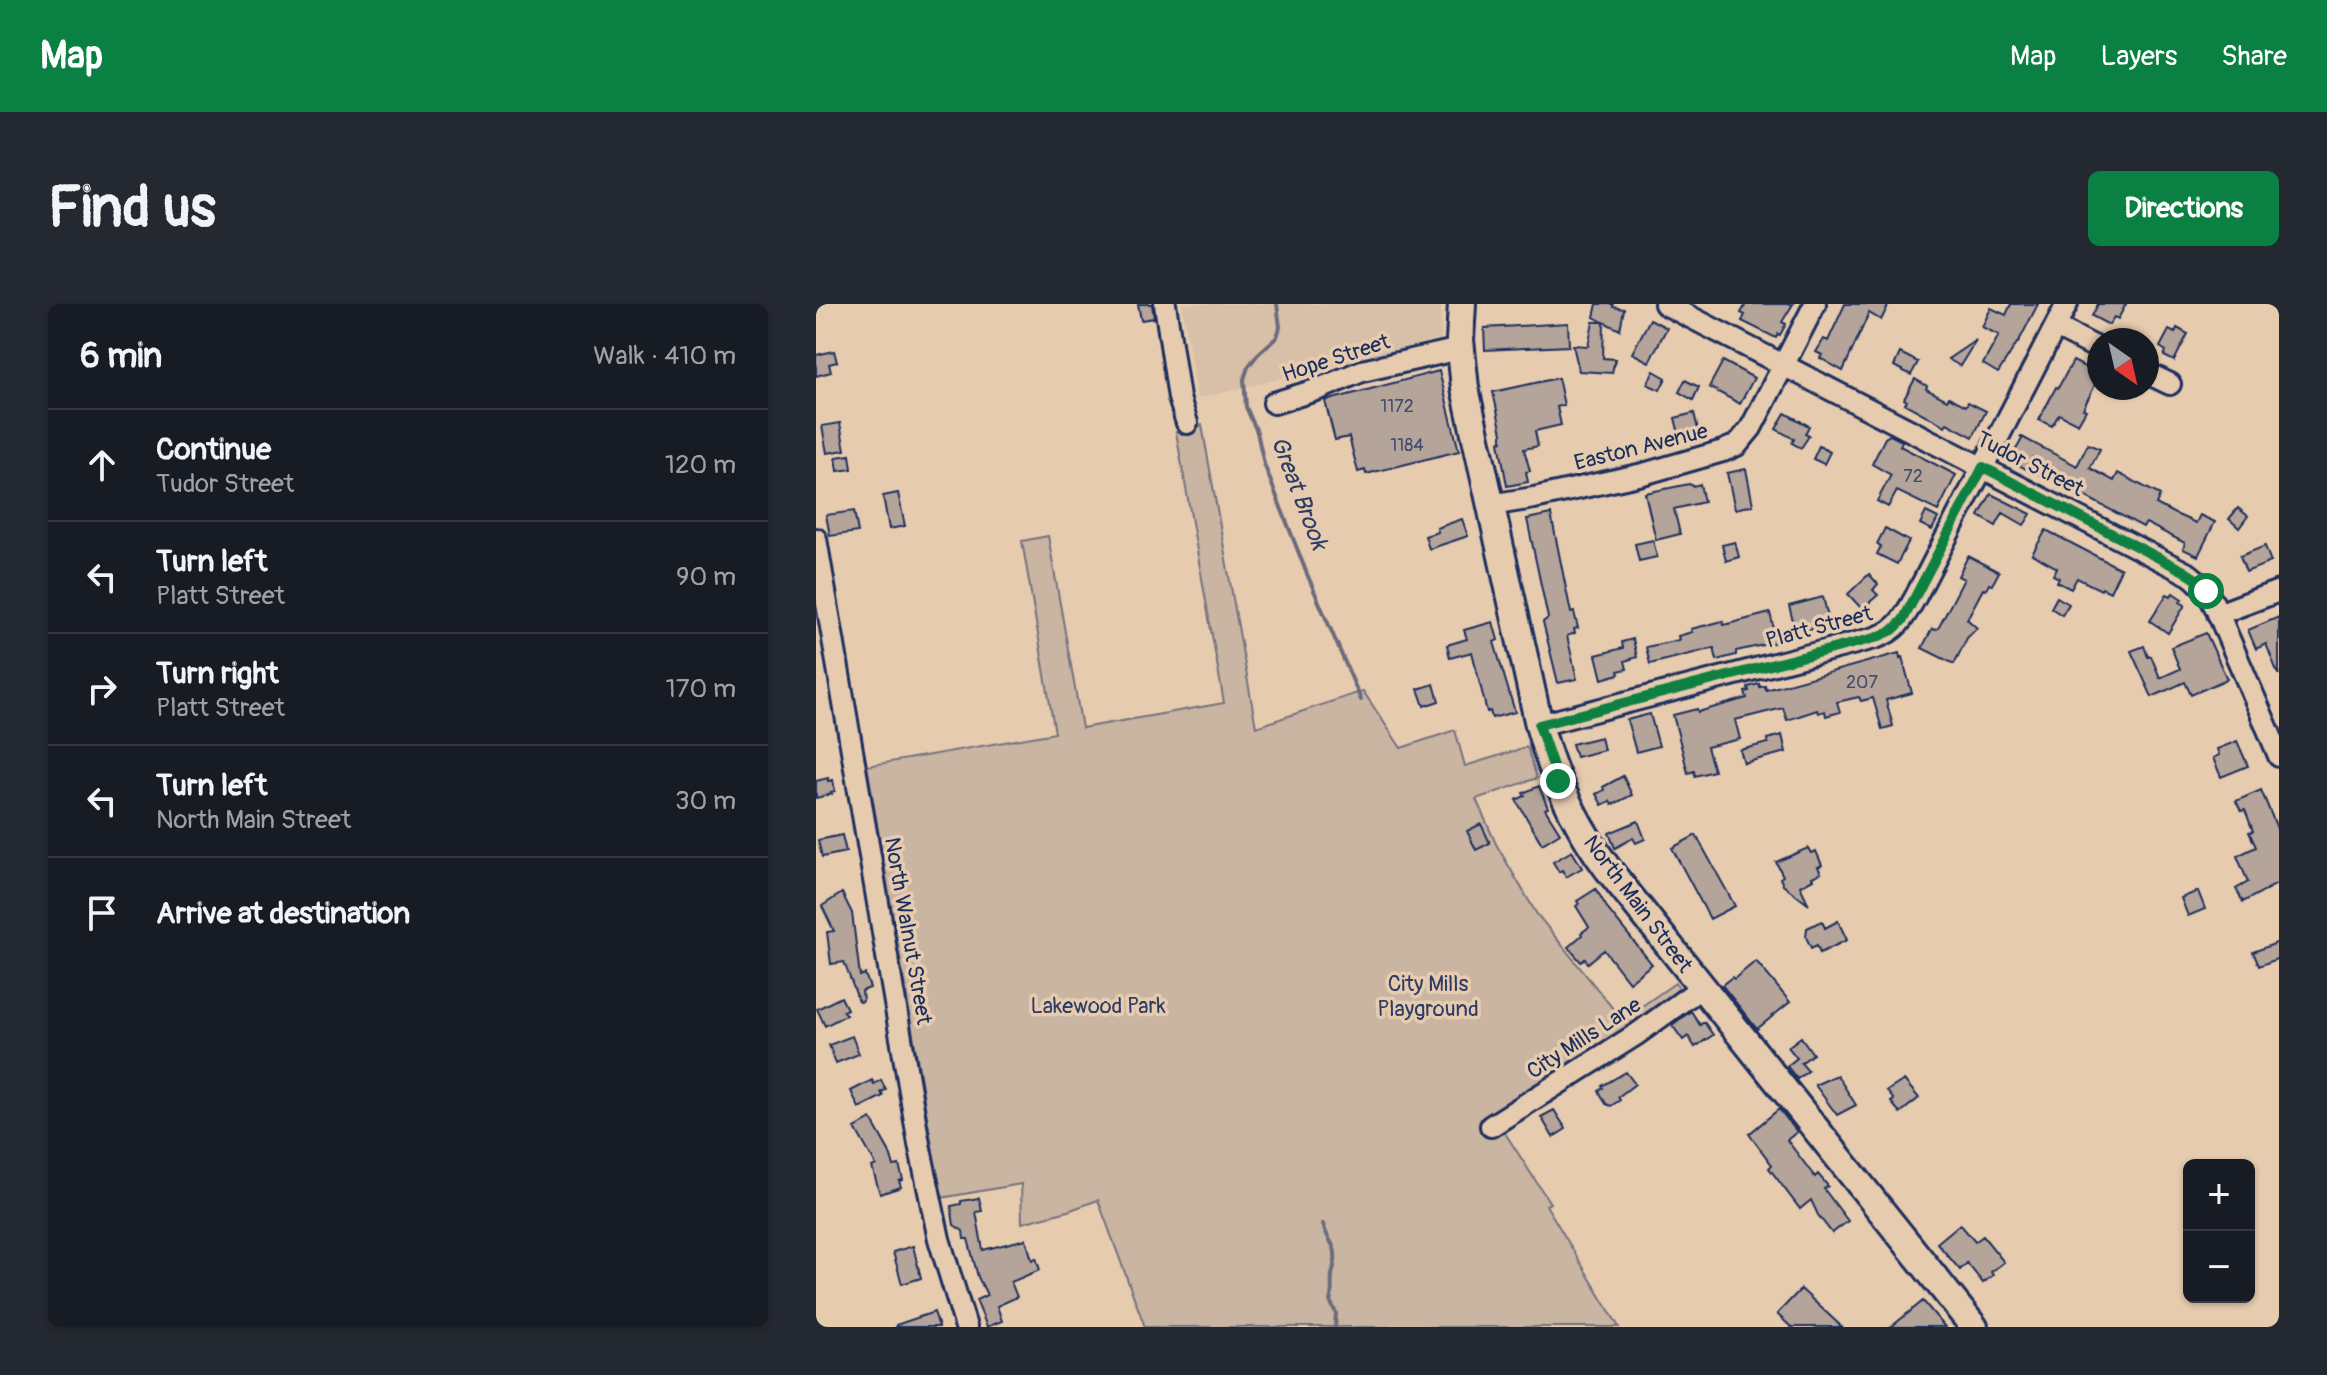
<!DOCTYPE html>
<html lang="en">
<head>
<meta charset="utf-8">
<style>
  :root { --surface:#171b24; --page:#242831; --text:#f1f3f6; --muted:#9ea1a6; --line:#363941; --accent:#0b8043 }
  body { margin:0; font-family:Pangolin,sans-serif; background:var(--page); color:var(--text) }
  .controls { position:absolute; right:24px; bottom:24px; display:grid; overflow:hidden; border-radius:12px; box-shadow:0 2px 6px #0004 }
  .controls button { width:72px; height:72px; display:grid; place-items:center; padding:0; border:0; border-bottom:2px solid var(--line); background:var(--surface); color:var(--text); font:40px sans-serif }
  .compass { position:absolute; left:1271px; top:24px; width:72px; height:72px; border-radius:50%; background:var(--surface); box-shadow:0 2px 6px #0004; rotate:146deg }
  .stop { position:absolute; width:24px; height:24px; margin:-18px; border:6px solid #0b8043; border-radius:50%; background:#fff }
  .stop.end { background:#0b8043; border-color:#fff; box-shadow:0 2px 8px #0008 }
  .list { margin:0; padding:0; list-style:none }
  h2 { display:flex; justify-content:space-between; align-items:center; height:104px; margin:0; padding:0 32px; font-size:34px }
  h2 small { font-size:26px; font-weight:400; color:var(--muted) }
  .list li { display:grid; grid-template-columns:52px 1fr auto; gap:24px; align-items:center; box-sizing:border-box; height:112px; padding:0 32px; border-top:2px solid var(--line) }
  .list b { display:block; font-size:30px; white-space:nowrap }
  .list p { margin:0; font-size:26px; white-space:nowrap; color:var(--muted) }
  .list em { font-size:26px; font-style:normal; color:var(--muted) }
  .icon { flex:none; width:44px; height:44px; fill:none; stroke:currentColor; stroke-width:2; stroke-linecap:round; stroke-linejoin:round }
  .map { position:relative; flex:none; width:1463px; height:1023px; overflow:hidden; border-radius:12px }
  header { display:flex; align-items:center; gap:48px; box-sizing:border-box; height:112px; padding:0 40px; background:var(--accent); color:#fff }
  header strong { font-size:38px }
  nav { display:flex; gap:44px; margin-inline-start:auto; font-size:28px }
  .intro { display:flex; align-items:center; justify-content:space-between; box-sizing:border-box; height:192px; padding:0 48px }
  h1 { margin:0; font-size:56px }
  .button { padding:20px 36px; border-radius:12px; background:var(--accent); color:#fff; font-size:28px; font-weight:700 }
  main { display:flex; gap:48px; padding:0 48px }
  aside { flex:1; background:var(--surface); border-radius:12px; box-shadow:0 2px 6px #0004 }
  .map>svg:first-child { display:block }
  .built { fill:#d8bfa8 }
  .green { fill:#cab4a2; stroke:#727280; stroke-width:2 }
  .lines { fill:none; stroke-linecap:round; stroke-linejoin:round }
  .stream { stroke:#6b6c7e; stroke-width:4 }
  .building { fill:#b4a49a; stroke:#1b2f5e; stroke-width:2 }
  .minor-casing { stroke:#1b2f5e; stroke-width:26 }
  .major-casing { stroke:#1b2f5e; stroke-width:32 }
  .minor { stroke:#e7cbae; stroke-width:20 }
  .major { stroke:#e7cbae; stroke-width:26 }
  .route { stroke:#0b8043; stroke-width:10 }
  .labels { text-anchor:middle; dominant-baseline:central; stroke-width:7; stroke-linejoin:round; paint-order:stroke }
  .number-label { font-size:18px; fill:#414c6d }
  .street-label { font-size:22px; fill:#1b2f5e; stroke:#e7cbae }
  .park-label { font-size:22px; fill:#2c3c65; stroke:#e7cbae }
  .water-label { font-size:24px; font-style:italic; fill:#2f3e66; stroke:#e7cbae }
</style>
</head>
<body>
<header>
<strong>Map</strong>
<nav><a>Map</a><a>Layers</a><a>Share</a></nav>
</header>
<div class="intro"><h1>Find us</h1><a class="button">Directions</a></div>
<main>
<aside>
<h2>6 min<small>Walk · 410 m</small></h2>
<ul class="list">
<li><svg class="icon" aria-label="ahead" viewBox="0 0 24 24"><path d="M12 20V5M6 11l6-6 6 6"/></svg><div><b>Continue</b><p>Tudor Street</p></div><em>120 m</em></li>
<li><svg class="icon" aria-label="left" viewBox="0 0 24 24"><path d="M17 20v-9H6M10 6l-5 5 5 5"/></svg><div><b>Turn left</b><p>Platt Street</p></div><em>90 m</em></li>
<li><svg class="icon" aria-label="right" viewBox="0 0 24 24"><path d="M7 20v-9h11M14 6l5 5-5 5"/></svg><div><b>Turn right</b><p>Platt Street</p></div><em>170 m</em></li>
<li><svg class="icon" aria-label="left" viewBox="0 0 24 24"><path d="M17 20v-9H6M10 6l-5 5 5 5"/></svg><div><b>Turn left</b><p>North Main Street</p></div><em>30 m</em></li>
<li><svg class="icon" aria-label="arrive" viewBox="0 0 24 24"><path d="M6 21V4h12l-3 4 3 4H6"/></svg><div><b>Arrive at destination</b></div></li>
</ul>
</aside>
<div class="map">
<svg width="1463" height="1023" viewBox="0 0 1463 1023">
  <rect width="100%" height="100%" fill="#e7cbae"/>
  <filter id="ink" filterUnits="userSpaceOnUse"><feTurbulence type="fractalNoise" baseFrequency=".0125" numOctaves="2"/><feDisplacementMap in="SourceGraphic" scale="16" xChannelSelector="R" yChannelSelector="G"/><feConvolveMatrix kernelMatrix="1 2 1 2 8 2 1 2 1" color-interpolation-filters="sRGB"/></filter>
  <g filter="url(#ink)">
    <path class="built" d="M366,0H625V35L381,95Z"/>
    <path class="green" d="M386,121L440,423L547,387L585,444L639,426L649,462L711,443L721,474L660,495L680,540L720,609L806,716L859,679L866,688L680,810L689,829L734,899L730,901L803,1023H329L282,896L252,907L206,919L205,880L125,894L51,462L239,429L206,237L232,232L266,424L408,399L360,128Z"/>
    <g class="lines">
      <path class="stream" d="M461,0L464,23L461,33L442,50L432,63L428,75L430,103L441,128L448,160L491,270L545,396
        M507,920C509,929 514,936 518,944C521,955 518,961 516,971C515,980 517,988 514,997L520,1009L519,1023"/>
    </g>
    <path class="building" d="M322,0H336L338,14L325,16Z
      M781,0H797V3L808,5L804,26L788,18L787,54L799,55L796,69L763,67L757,41L772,42L777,18H787L778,13Z
      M930,0H977L966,18L970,20L964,31L962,30L960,34L926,17L929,11L925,9Z
      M1029,0H1073L1065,16L1053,9L1027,67L1004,54L1006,51L1000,48L1008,35L1012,37Z
      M1195,0H1222L1202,39H1201L1182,69L1167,60L1183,31L1166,23L1175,4L1190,11Z
      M1282,0H1310L1302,15L1298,13L1293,21L1276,12Z
      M834,15L851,24L833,58L816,49Z
      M752,19L753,42L669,46L668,24Z
      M1361,24L1372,30L1358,57L1348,52L1350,47L1344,43L1353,26L1359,29Z
      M1160,36L1144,62L1132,55Z
      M18,47L21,58L13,60L15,68L0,72V51Z
      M1084,49L1102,58L1095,71L1078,62Z
      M907,57L938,74L924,100L893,83Z
      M1257,57L1283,70V83L1279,81L1267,105L1270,106L1262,120L1243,110L1236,122L1223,116L1240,83L1242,84Z
      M623,67L643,147L550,170L549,166L542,168L533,133L519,136L509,97Z
      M838,67L850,74L844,86L831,80Z
      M742,74L748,101L741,103L745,121L719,127L722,142L708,145L714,167L710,168L712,178L691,182L683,138L686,137V129L677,88Z
      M1099,75L1111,82L1110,85L1131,96L1133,93L1150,102L1152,98L1170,107L1157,133L1131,119L1129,122L1089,100L1091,97L1088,95Z
      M869,76L883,83L877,96L863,88Z
      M878,109L883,129L864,134L859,114Z
      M969,109L993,122L989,130L993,132L985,144L976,139L978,135L960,125Z
      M24,119L29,146L11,149L6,122Z
      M1074,131L1086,137L1084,142L1140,171L1122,207L1081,187L1072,203L1061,197L1075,171L1056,160L1069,134Z
      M1204,132L1261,162L1272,140L1284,145L1274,164L1298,177L1302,169L1344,191L1340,200L1357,209L1380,219L1384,211L1399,218L1382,252L1367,245L1369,239L1330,219L1327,223L1240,177V179L1224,171L1216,154L1210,165L1194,156L1206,135Z
      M1003,142L1014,148L1008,160L997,155Z
      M34,151L36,165L22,167L20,153Z
      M930,165L937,201L919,205L911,169Z
      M873,180L877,182L884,180L888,198L858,205L864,230L840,236L829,189Z
      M82,189L89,222L73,225L67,192Z
      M1175,190L1215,210L1208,221L1187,209L1180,222L1163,212Z
      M1422,204L1432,212L1423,224L1413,215Z
      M38,207L42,228L14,232L10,211Z
      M1110,208L1122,214L1116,226L1104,220Z
      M735,210L755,309L758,308L762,324L758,325L759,329L751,332L761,375L742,379L727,318L732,314L711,215Z
      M646,215L652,232L613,245L609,232L622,228L621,224Z
      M1069,224L1093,237L1081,260L1061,250L1065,242L1061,240Z
      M1230,226L1305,265L1294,288L1286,284L1285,286L1261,274L1255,285L1241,278L1243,274L1237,271L1241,264L1216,250Z
      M837,236L841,253L823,257L819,240Z
      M919,238L923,253L910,257L906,241Z
      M1449,242L1455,258L1430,268L1424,252Z
      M1152,252L1183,268L1176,281L1173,280L1170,286L1167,285L1151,315L1161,324L1151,334L1138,360L1106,344L1116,325L1120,326L1123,323L1148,275L1142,272Z
      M1053,270L1062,280L1057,286L1062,291L1046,305L1032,290Z
      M1357,289L1366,295L1364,298L1369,301L1352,329L1334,317L1351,290L1355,292Z
      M1007,293L1014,321L980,329L973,302Z
      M1241,293L1253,300L1246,311L1235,304Z
      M954,309L961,338L920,347V351L901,356L898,344L834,360L830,343L863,336L862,332L876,328L875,325L907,317L908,321Z
      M1463,313V370H1462L1450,340L1440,345L1432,326Z
      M677,318L682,336L678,338L699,408L676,414L674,407L671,408L656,348L634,354L631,341L651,335L648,326Z
      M1390,329L1411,375L1375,391L1369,378L1336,393L1315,347L1328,342L1332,353L1335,352L1344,374L1364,365L1355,343Z
      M817,335L821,353L809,357L811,365L802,367L803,370L786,375L780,351L807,344L806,338Z
      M1083,349L1084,354L1086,353L1096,389L1070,396L1077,422L1066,425L1057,394L1045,397L1043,393L1021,398L1024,408L1010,412L1009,407L1002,409L1001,406L971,416L967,404L919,416L924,435L891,443L898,467L879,472L878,467L872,469L857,411L881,405L882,408L931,394L929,388L933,387L932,383L943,380L944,383L949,382L950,386Z
      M618,380L623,397L608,402L602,385Z
      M834,410L843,442L820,448L811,416Z
      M966,431L970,448L928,459L924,446L952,439L951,435Z
      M785,433L788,446L760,453L756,440Z
      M1421,437L1432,462L1405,473L1397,454L1403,451L1401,445Z
      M807,472L816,491L796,501L794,497L786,501L780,490L788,486L787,483Z
      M12,474V477L17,476L19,487L15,488L16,490L0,494V477Z
      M723,482L732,504L729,505L744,529L726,540L700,496L709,492L707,489Z
      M1445,486L1463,529V579L1427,598L1420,585L1432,578L1421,552L1440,543L1433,528L1437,527L1429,506L1425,507L1420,497Z
      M822,517L829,535L820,539L817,534L799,544L793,529Z
      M665,520L674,539L660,546L651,527Z
      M26,531L30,548L6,553L2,536Z
      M880,531L919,602L894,615L856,544Z
      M992,544L995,549L1000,547L1006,561L1002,563L1005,569L996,573L997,575L984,582L993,601L967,581L964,574L967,572L960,558Z
      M756,547L766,564L750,573L746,566L743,568L737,558Z
      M780,585L793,607L836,660L813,678L788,646L772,659L769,655L765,658L752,643L766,631L765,629L773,623L760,602L763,600L761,597Z
      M1382,587L1389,605L1372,612L1365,594Z
      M26,589L36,609L44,672L49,670L54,684L46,687L47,697L43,698L28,658L15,660L11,628L18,627L6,602Z
      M1006,617L1009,624L1022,617L1031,636L1004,649L1001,641L995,644L990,633L991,624Z
      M1463,638V654L1443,662L1437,648Z
      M940,657L974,698L941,725L906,681L916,673L918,675Z
      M25,693L31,705L27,707L30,711L9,722L1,705Z
      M875,707L884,721L888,718L897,731L879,743L872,732L867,736L856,721Z
      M36,732L43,750L20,759L13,741Z
      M985,733L997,750L985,759L992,767L981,775L971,762L981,754L972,743Z
      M810,768L819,780L802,793L804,796L795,802L790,800L783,787L787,784L786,782Z
      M1021,771L1040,801L1021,811L999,781Z
      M56,776L58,780L65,776L70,786L65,788L67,792L43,804L35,787Z
      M1088,776L1103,794L1084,809L1075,798L1078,796L1071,787Z
      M963,805L981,828L971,836L999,873L1002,870L1012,882L1008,885L1032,917L1016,929L1002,911L995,896L984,905L953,864L956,861L933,830Z
      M738,806L750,825L737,833L725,813Z
      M55,815L73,847L78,862L83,861L87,876L83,877L85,883L64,890L56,863L60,861L39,824Z
      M163,894L166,907L160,908L167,946L210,935L216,956L220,954L224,966L195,978L201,993L181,1002L186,1017L171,1023L160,996L171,991L162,973L152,935H148L147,927L138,921L135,902L145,900V897Z
      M1144,920L1159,938L1167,932L1188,958L1175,968L1177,971L1167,979L1151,959L1144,966L1121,939Z
      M97,942L105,974L86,980L77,948Z
      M985,985L1026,1023H975L961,1010Z
      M1107,997L1129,1023H1075Z
      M118,1008L123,1023H80V1021Z"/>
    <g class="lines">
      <g class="minor-casing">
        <path id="minor" d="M349,0L363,94L371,119
          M849,0L1374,271C1396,287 1403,312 1413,335C1430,374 1447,413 1463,452
          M1240,23L1283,45
          M1331,69L1354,80
          M458,99L503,85L546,67L644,45
          M674,201L718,194L827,170L907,147L921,141L935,124L999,0
          M0,235L103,840L123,935L150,1023
          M1402,310L1463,287
          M723,421L1059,334C1081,327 1088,314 1099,294L1251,0
          M675,822L821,730L886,683"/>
      </g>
      <g class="major-casing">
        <path id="major" d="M646,0L644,36L649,84L723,421C737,473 760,522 792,565L1158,1023"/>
      </g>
      <use href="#minor" class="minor"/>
      <use href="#major" class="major"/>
    </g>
  </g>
  <g class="lines" filter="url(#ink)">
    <path class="route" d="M742,477L723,421L1059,334L1077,326L1087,316L1167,163L1368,267L1380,275L1390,287"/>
  </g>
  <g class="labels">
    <g class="number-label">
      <text x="581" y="102">1172</text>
      <text x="591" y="141">1184</text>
      <text x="1097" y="172">72</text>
      <text x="1046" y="378">207</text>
    </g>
    <g class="street-label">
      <text transform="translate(520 54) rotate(-18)">Hope Street</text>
      <text transform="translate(825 143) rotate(-14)">Easton Avenue</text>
      <text transform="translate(1214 160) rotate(27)">Tudor Street</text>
      <text transform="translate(1003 323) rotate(-15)">Platt Street</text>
      <text transform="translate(822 600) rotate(53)">North Main Street</text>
      <text transform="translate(92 627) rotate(80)">North Walnut Street</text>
      <text transform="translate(768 734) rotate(-33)">City Mills Lane</text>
    </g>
    <g class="park-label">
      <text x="612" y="680">City Mills<tspan x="612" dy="25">Playground</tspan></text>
      <text x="282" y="702">Lakewood Park</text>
    </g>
    <g class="water-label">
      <text transform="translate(483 189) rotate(69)">Great Brook</text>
    </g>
  </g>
</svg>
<div class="controls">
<button>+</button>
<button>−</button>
</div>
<svg class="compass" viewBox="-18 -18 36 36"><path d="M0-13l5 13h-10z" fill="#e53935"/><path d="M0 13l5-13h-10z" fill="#9ea1a6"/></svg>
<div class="stop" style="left:1390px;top:287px"></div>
<div class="stop end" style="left:742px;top:477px"></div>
</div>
</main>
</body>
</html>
